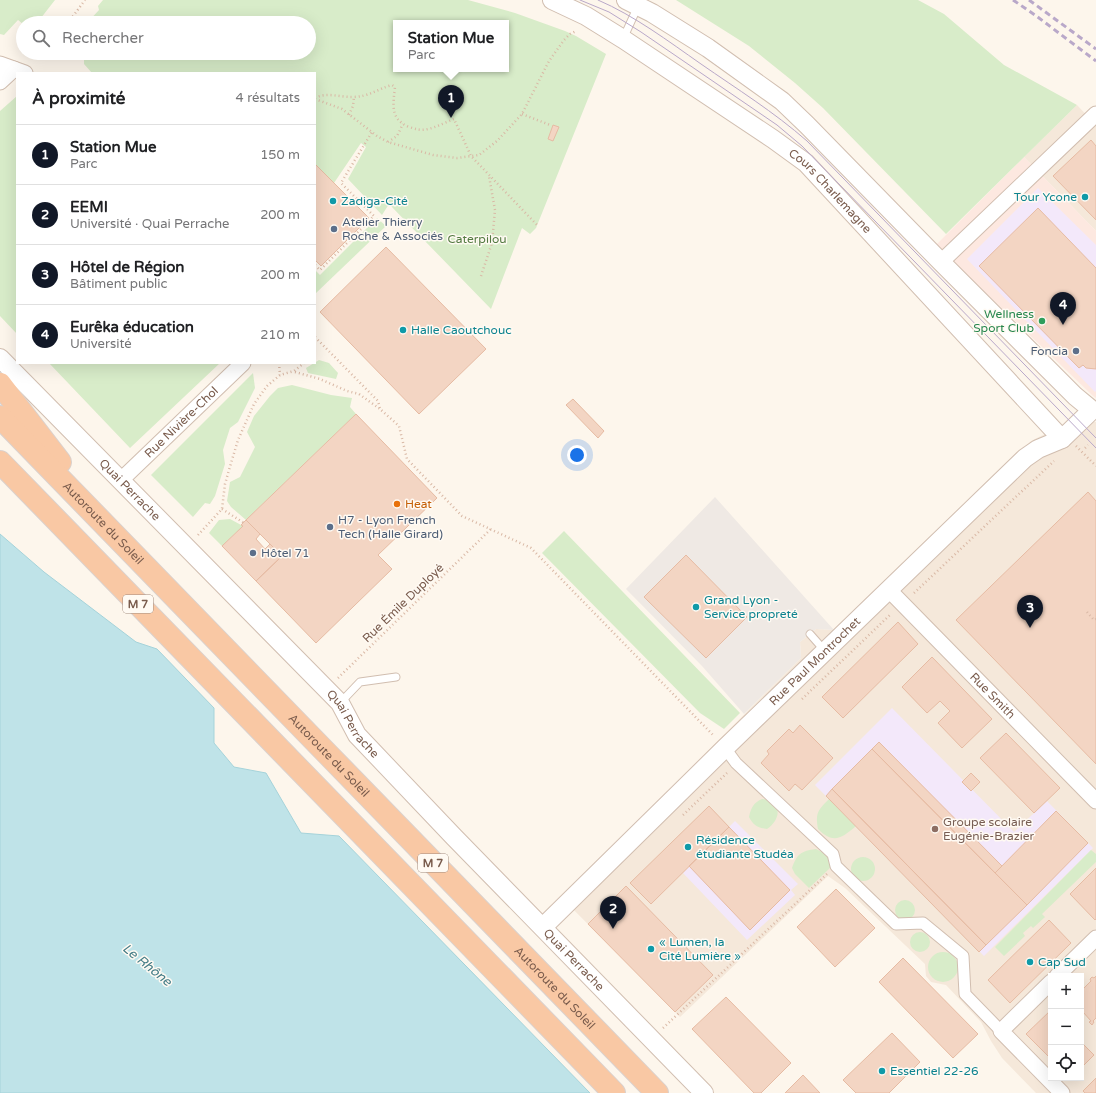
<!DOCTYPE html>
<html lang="fr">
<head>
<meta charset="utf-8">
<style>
  :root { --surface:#fff; --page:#f6f6f6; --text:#202124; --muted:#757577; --line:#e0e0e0; --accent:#111827 }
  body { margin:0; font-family:"Varela Round",sans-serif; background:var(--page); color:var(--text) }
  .controls { position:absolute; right:12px; bottom:12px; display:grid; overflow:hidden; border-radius:0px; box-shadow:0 4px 16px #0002 }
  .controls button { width:36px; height:36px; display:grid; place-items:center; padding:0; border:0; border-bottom:1px solid var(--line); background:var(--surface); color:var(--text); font:20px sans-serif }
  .you { position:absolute; left:577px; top:455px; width:14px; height:14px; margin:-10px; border:3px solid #fff; border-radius:50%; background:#1a73e8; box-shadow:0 0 0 6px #1a73e833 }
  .badge { display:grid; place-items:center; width:26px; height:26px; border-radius:50%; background:var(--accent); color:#fff; font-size:13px; font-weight:700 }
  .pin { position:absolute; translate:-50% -33px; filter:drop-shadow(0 1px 2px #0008) }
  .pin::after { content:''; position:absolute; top:21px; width:14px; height:12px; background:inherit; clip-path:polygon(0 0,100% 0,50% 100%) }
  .popup { position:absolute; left:393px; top:20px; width:116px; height:52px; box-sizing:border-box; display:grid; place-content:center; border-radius:0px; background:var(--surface); filter:drop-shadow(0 1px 3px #0005); font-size:13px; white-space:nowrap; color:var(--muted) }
  .popup b { font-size:15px; color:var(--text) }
  .popup::after { content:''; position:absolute; left:50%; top:100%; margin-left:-8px; border:8px solid transparent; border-top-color:var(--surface) }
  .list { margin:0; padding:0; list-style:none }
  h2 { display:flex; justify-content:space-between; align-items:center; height:52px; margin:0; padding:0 16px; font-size:17px }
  h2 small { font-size:13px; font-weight:400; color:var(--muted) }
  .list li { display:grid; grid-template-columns:26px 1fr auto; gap:12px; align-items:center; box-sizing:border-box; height:60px; padding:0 16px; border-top:1px solid var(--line) }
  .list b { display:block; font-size:15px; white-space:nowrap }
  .list p { margin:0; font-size:13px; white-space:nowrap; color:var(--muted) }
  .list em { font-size:13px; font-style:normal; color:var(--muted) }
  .icon { flex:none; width:22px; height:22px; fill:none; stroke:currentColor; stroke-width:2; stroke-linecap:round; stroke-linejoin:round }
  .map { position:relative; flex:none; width:1096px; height:1093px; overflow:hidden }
  .search { position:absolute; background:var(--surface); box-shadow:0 4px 16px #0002; left:16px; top:16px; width:300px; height:44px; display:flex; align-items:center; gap:10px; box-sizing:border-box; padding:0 14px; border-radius:22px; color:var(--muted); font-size:15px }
  .panel { position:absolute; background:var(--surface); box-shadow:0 4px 16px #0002; left:16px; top:72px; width:300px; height:292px; border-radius:0px }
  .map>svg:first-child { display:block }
  .residential { fill:#f5e8da; fill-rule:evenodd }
  .commercial { fill:#fde8e0 }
  .industrial { fill:#efe9e4 }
  .education { fill:#f3e8fa }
  .green { fill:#d8ecc9; fill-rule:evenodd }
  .water { fill:#bfe3e8; stroke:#a5d3da }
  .building { fill:#f3d5c3; stroke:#e6bba3 }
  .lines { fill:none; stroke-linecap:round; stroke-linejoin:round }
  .service-casing { stroke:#d1beb0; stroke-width:9 }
  .pedestrian-casing { stroke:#d1beb0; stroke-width:13 }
  .minor-casing { stroke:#d1beb0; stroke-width:17 }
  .tertiary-casing { stroke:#d1beb0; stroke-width:20 }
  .trunk-casing { stroke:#dad1cd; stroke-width:24 }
  .path { stroke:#d9b8a5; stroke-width:2.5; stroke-dasharray:1 3; stroke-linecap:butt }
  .service { stroke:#fff; stroke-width:7 }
  .pedestrian { stroke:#fff; stroke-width:11 }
  .minor { stroke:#fff; stroke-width:15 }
  .tertiary { stroke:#fff; stroke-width:18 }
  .trunk { stroke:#f9c8a4; stroke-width:22 }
  .tram { stroke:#b9a8c9; stroke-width:1 }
  .rail { stroke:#b9a8c9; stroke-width:3; stroke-dasharray:6 4; stroke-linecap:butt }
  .culture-dot { fill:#0f9aa8; stroke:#fffaf3; stroke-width:1.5 }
  .service-dot { fill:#5c6f8a; stroke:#fffaf3; stroke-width:1.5 }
  .leisure-dot { fill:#2e9e5b; stroke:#fffaf3; stroke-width:1.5 }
  .food-dot { fill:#e8710a; stroke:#fffaf3; stroke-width:1.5 }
  .education-dot { fill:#8d6e63; stroke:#fffaf3; stroke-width:1.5 }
  .labels { text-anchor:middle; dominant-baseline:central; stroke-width:3; stroke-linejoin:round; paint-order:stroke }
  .shield { fill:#fffaf3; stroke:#a28b7f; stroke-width:1 }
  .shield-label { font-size:11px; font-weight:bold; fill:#7a5c4d }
  .street-label { font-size:12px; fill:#7a5c4d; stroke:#fffaf3 }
  .culture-label { font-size:12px; fill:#0d838f; stroke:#fffaf3; text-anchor:start }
  .service-label { font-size:12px; fill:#4e5e75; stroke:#fffaf3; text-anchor:start }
  .park-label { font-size:12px; fill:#537a41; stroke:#fffaf3 }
  .leisure-label { font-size:12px; fill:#27864d; stroke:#fffaf3; text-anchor:end }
  .food-label { font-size:12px; fill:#c56008; stroke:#fffaf3; text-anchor:start }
  .education-label { font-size:12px; fill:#785e54; stroke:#fffaf3; text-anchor:start }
  .water-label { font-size:13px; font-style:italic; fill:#437c86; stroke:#fffaf3 }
</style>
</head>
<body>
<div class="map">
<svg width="1096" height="1093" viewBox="0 0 1096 1093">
  <rect width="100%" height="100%" fill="#fdf6ec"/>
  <path class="residential" d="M1077,105L1096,125V231L1024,157Z
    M1073,420L1096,422V1093H1036L1002,1058L991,1041L981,1022L946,985L931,982L926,976L925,964L845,888L828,876L680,1017L561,897L801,658L800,642L816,629L834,630L1031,441ZM1051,976H1081V1078H1051Z"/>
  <path class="commercial" d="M1024,157L1096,231V398L1093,396L936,245Z"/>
  <path class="industrial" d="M715,497L834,630L816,629L800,642L801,658L744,714L702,666L626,589Z"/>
  <path class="education" d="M1038,188L1096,245V391L1095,392L967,259Z
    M892,708L1014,832L1047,801L1093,848L984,956L815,785Z
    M735,821L798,884L791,890L795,895L747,940L683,873Z"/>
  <path class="green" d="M0,0H55L37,23L23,24L18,20L4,35L0,34Z
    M103,0H468L515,13L565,31L576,36L606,54L536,228L530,234L522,228L491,309L389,204L382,215L348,179L366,147L361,143L334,183L315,164V73H92L84,64V53H309V23H87L99,10L98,6ZM396,23H506V69H396Z
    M676,0H918L944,14L1004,65L1077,105L946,234L823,108L795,83L749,46Z
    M17,96V334L0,316V111Z
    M377,218L386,226L315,294V270L320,275Z
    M319,360L329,363L338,373L336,379L308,373L306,368Z
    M49,363H220L130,448Z
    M253,373L255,388L238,422L230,428L223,450L225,464L215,496L210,504L205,503L193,517L151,475Z
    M292,385L331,395L352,398L350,407L356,414L246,520L231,507L227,501L230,482L240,477L255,447L247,432L254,416L270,396L278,388Z
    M230,519L243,526L222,546L209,533L219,520Z
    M564,531L740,713L724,729L700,713L542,553Z
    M762,799C782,801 782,819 767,829C758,828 753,825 749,817C751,808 753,803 762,799Z
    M829,799L856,826C841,839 833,844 818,829C815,813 818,810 829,799Z
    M816,849C826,854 830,856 830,868L809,888L795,874L792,868C797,854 801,851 816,849Z
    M1091,850L1096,854V862L1042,914L1045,917L1033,928L1031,926L1023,933L1025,936L1004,956L995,947Z
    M851 869a12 12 0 1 1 24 0a12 12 0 1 1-24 0Z
    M895 910a10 10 0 1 1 20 0a10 10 0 1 1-20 0Z
    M910 942a10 10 0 1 1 20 0a10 10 0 1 1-20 0Z
    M928 967a15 15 0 1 1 30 0a15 15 0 1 1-30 0Z"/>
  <path class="water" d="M0,534L44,572L136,642L157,649L214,708V743L234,767L266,773L301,833L339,836L590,1093H0Z"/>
  <path class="building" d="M553,125L559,127L553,141L548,139Z
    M1091,140L1096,146V220L1053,176Z
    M315,164L369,218L321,266L315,260Z
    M1038,208L1096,268V369L1086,368L1083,365L1079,368L979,266Z
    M386,247L486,349L419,414L320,312Z
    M573,399L604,431L598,438L566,405Z
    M356,414L437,498L378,555L392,569L316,643L256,581L282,556L246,520Z
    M1088,492L1096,501V764L956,620Z
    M246,520L260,534L256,539L265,549L270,544L282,556L256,581L222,546L243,526L241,525Z
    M686,555L747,617L706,658L644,597Z
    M898,622L918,644L843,718L822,697Z
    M932,657L992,719L962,748L938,723L950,711L940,701L927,713L902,687Z
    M800,725L833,758L802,790L795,784L789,791L761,763L769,754L767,751L789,729L793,733Z
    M1006,733L1060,788L1034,813L980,758Z
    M879,742L1002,866L995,873L872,749Z
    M872,749L1027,905L986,945L832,789Z
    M971,773L980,782L971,791L962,782Z
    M832,789L986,945L979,952L829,799L826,796Z
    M709,806L729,827L651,904L630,883Z
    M1056,811L1088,843L1027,905L995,873Z
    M729,827L790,890L750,930L689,866Z
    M1096,868V919L1095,920L1070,894Z
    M626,886L713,975L675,1012L588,924Z
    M836,889L875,928L835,967L797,927Z
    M1049,920L1071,943L1010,1003L988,980Z
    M903,958L978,1034L953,1058L879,982Z
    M1096,976V1018L1093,1021L1094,1022L1092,1025L1089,1022L1091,1021L1083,1012L1081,1013V988L1083,989L1091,981L1090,979L1092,977L1094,978Z
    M726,997L791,1063L761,1093H754L692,1029Z
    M1051,1010V1059L1026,1034Z
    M892,1033L920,1062L889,1093H856L843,1080Z
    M1081,1042L1094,1055L1081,1068Z
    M803,1075L820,1093H785Z
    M1096,1078V1093H1085L1083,1091Z"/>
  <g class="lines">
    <g class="service-casing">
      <path id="service" d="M623,39L638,6
        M810,634L825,651
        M340,703L360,682L396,677"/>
    </g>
    <g class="pedestrian-casing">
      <path id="pedestrian" d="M725,748L736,763L833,854L836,866L896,924L923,923L963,956L965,994L1001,1031"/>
    </g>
    <g class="minor-casing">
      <g id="minor">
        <path d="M0,64L25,73"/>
        <path d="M0,82L14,69"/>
        <path d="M941,262L1096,114"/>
        <path id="s1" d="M120,481L243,363"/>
        <path id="s2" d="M889,590L1096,801"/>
        <path d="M1057,976L1096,938"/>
        <path d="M1051,982L1001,1031L1062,1093"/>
      </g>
    </g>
    <g class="tertiary-casing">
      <g id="tertiary">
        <path id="s3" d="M552,0L586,16L623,39L773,139L806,163L1062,439"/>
        <path id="s4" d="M0,358L340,703L357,735L454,837L704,1093"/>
        <path id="s5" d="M543,927L725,748L1025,458L1038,449L1062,439L1092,410L1075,396L941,262L807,125L782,101L708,48L652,13L626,0"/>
      </g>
    </g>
    <g class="trunk-casing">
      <g id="trunk">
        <path d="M0,384L60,462"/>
        <path id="s6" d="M0,417C219,642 438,868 657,1093"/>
        <path d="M0,462L614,1093"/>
      </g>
    </g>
    <path class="path" d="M68,23L85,0
      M51,59L52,53
      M315,98C326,92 340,97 352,97C369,97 377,89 392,85L395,87C393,105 390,119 409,127C416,129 421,131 428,129C437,127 446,122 454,119L471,156L537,225
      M315,99L342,109L377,136L388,142L433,155L457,158L479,155L497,141L522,114L549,61L564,40L570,34L576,31
      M522,114L550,125
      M349,115L353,106L354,97
      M388,142L397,136L403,124
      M315,265L320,270L374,216L341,183L372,132
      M481,276L492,243L495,210L489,176
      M315,337L378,401L380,409L399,426L407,459L462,516L531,548L714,736
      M279,363L280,375
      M295,372L320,379L347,391L359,394L380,409
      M1076,446L1096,466
      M1085,448L1088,445
      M222,509L244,523
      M198,535L222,509L225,484L229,470L238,440L254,404L267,386L280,375L294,371L304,363
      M914,593L1054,461
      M1087,612L1094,620L1096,619
      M338,678L491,529
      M802,699L891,614
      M683,815L727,773
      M663,1028L827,874"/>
    <use href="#service" class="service"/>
    <use href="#pedestrian" class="pedestrian"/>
    <use href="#minor" class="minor"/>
    <use href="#tertiary" class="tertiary"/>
    <use href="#trunk" class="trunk"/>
    <path class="tram" d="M580,0L609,12L641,32L777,125L802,146L1096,448
      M598,0C635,16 668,41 701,64C737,89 774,112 807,141L1096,438"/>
    <path class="rail" d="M1013,0L1035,15L1096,61
      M1029,0L1096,49"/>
  </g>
  <g class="culture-dot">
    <circle cx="1085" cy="197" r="4"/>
    <circle cx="333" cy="201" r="4"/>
    <circle cx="403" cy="330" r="4"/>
    <circle cx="696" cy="607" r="4"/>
    <circle cx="688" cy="847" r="4"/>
    <circle cx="651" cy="949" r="4"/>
    <circle cx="1030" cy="962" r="4"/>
    <circle cx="882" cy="1071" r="4"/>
  </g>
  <g class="service-dot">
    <circle cx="334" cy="229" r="4"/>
    <circle cx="1076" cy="351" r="4"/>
    <circle cx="330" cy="527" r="4"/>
    <circle cx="253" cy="553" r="4"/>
  </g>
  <circle class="leisure-dot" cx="1042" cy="321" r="4"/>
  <circle class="food-dot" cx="397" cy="504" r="4"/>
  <circle class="education-dot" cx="935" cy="829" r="4"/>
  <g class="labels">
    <g class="shield">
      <rect x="123" y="595" width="30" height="18" rx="3"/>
      <rect x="418" y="854" width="30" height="18" rx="3"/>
    </g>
    <g class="shield-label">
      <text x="138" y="604">M 7</text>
      <text x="433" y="863">M 7</text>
    </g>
    <g class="street-label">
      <text stroke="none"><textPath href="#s3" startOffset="339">Cours Charlemagne</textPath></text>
      <text stroke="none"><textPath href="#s1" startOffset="85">Rue Nivière-Chol</textPath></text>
      <text stroke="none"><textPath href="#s4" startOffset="185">Quai Perrache</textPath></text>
      <text stroke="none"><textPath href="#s6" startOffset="148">Autoroute du Soleil</textPath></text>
      <text transform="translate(403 603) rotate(-44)">Rue Émile Duployé</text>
      <text stroke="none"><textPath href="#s5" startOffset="380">Rue Paul Montrochet</textPath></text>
      <text stroke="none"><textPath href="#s2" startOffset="148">Rue Smith</textPath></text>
      <text stroke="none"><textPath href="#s4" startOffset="509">Quai Perrache</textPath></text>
      <text stroke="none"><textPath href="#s6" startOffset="472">Autoroute du Soleil</textPath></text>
      <text stroke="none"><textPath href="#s4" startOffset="833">Quai Perrache</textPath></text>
      <text stroke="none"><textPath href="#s6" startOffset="796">Autoroute du Soleil</textPath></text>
    </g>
    <g class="culture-label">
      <text x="1077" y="197" text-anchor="end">Tour Ycone</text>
      <text x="341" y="201">Zadiga-Cité</text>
      <text x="411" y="330">Halle Caoutchouc</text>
      <text x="704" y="600">Grand Lyon -<tspan x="704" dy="14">Service propreté</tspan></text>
      <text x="696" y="840">Résidence<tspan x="696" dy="14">étudiante Studéa</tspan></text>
      <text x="659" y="942">« Lumen, la<tspan x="659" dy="14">Cité Lumière »</tspan></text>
      <text x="1038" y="962">Cap Sud</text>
      <text x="890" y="1071">Essentiel 22-26</text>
    </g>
    <g class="service-label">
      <text x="342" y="222">Atelier Thierry<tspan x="342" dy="14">Roche &amp; Associés</tspan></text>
      <text x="1068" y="351" text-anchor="end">Foncia</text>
      <text x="338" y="520">H7 - Lyon French<tspan x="338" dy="14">Tech (Halle Girard)</tspan></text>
      <text x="261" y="553">Hôtel 71</text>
    </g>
    <g class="park-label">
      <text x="477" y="239">Caterpilou</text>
    </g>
    <g class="leisure-label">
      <text x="1034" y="314">Wellness<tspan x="1034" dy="14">Sport Club</tspan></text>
    </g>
    <g class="food-label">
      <text x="405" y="504">Heat</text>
    </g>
    <g class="education-label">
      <text x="943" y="822">Groupe scolaire<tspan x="943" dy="14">Eugénie-Brazier</tspan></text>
    </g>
    <g class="water-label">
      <text transform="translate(147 965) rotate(39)">Le Rhône</text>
    </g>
  </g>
</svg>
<div class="controls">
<button>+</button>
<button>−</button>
<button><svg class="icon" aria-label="locate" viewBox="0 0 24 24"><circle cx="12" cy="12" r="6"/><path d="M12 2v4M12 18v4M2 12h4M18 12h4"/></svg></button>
</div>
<div class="you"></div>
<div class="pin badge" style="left:451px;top:118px">1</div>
<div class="popup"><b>Station Mue</b>Parc</div>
<div class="pin badge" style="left:613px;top:929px">2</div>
<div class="pin badge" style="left:1030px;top:628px">3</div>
<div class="pin badge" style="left:1063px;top:325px">4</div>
<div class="search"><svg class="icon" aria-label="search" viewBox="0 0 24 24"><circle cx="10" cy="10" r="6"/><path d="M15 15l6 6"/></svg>Rechercher</div>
<section class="panel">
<h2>À proximité<small>4 résultats</small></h2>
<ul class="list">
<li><span class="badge">1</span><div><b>Station Mue</b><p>Parc</p></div><em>150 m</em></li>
<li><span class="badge">2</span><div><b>EEMI</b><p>Université · Quai Perrache</p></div><em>200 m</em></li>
<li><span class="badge">3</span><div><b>Hôtel de Région</b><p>Bâtiment public</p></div><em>200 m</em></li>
<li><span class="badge">4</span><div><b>Eurêka éducation</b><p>Université</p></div><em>210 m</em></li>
</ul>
</section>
</div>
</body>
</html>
